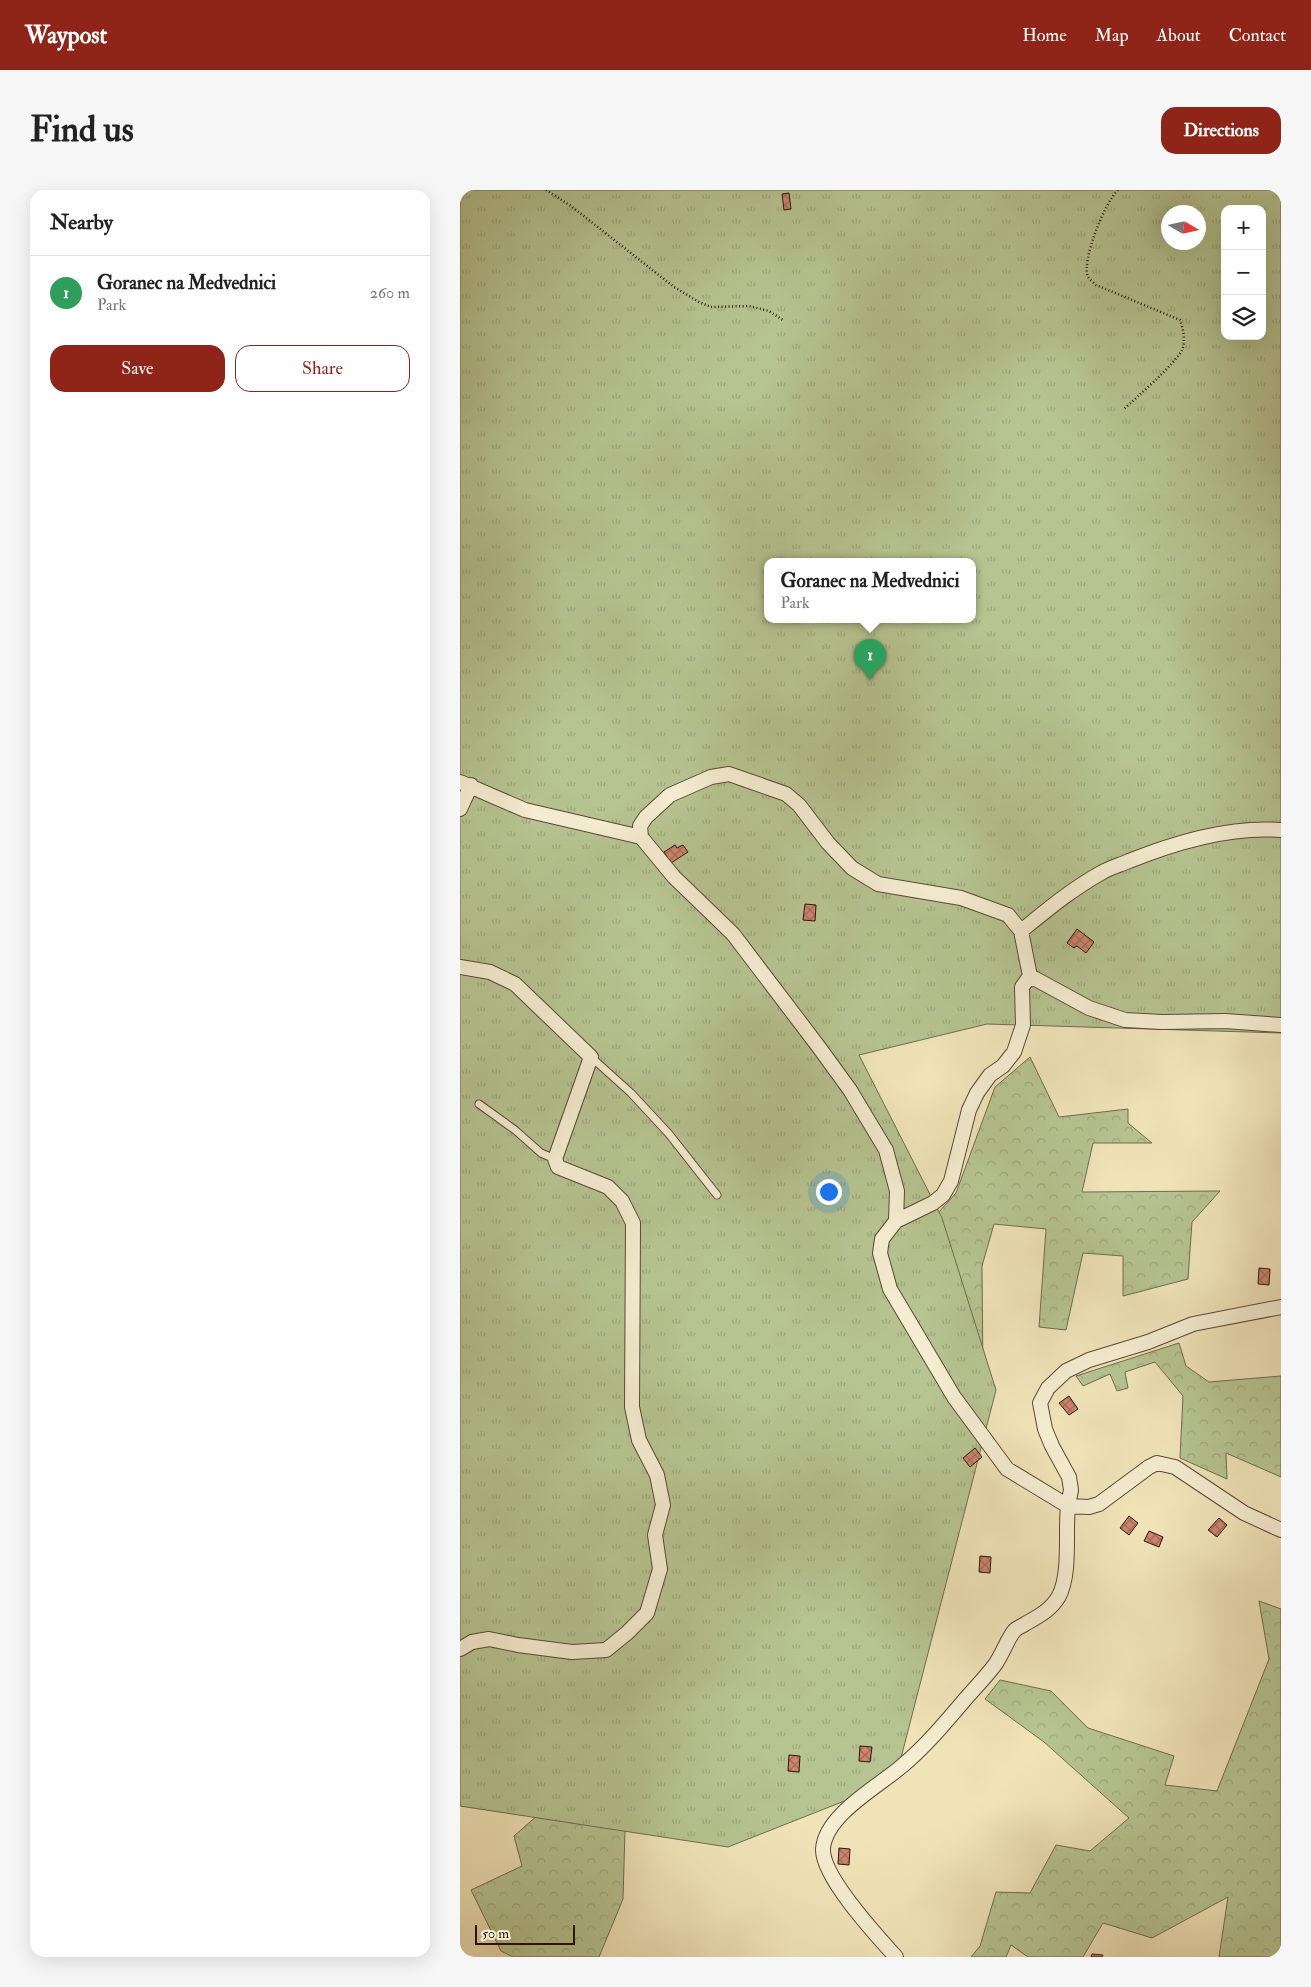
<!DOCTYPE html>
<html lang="en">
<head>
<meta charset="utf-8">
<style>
  :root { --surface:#fff; --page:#f6f6f6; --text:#222; --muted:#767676; --line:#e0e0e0; --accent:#8f2418 }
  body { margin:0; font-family:"IM FELL Double Pica",serif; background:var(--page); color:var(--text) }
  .controls { position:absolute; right:15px; top:15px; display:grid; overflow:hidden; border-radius:10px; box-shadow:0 5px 20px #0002 }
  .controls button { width:45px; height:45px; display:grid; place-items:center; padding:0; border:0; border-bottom:1px solid var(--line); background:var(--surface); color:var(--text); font:25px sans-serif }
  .compass { position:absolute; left:701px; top:15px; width:45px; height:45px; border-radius:50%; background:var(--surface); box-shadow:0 5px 20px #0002; rotate:99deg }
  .scale { position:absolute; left:15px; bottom:12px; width:100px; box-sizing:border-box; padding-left:5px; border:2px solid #2b150c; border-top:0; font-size:14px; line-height:18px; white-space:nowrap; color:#2b150c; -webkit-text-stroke:4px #f5edd1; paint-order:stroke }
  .you { position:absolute; left:368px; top:1001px; width:18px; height:18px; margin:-12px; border:4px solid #fff; border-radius:50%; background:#1a73e8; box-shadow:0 0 0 8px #1a73e833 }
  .badge { display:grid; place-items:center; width:32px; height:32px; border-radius:50%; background:var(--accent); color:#fff; font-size:16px; font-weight:700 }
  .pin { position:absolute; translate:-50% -41px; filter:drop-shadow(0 1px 2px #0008) }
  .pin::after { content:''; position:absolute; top:26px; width:18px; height:15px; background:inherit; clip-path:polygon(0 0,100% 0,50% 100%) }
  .popup { position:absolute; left:304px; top:368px; width:212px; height:65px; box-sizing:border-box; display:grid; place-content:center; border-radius:10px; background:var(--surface); filter:drop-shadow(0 1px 4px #0005); font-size:16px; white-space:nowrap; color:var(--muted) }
  .popup b { font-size:19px; color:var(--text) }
  .popup::after { content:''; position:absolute; left:50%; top:100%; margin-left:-10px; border:10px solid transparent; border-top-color:var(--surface) }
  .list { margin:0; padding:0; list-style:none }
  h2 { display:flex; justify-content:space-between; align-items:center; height:65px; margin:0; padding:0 20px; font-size:21px }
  h2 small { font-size:16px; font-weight:400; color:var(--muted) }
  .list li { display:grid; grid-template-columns:32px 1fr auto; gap:15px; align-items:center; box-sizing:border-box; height:75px; padding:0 20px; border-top:1px solid var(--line) }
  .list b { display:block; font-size:19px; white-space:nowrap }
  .list p { margin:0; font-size:16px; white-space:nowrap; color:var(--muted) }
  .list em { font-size:16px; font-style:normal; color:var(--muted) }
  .actions { display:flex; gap:10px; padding:15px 20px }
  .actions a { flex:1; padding:11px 0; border:1px solid var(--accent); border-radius:15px; text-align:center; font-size:18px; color:var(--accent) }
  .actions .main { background:var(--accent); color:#fff }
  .icon { flex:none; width:28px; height:28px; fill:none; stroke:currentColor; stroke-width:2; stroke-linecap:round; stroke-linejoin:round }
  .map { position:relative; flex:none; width:821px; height:1767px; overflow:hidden; border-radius:15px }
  header { display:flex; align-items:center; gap:30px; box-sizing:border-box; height:70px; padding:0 25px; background:var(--accent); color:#fff }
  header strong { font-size:24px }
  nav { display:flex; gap:28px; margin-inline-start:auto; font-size:18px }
  .intro { display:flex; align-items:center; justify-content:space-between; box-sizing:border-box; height:120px; padding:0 30px }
  h1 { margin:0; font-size:35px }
  .button { padding:12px 22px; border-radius:15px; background:var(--accent); color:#fff; font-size:18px; font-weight:700 }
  main { display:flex; gap:30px; padding:0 30px }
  aside { flex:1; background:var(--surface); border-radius:15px; box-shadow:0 5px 20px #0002 }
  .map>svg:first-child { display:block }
  .forest { fill:url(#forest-crowns); stroke:#706c4e }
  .park { fill:url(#park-tufts); stroke:#706c4e; fill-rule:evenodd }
  .building { fill:url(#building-cross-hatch); stroke:#2b150c }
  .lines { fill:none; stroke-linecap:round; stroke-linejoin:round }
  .lane-casing { stroke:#5c4837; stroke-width:9 }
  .street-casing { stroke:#5c4837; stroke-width:16 }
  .path { stroke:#2b150c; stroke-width:2.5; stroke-dasharray:1 2.5; stroke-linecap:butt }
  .lane { stroke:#f5edd1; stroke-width:7 }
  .street { stroke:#f5edd1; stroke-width:14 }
</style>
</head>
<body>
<header>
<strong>Waypost</strong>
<nav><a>Home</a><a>Map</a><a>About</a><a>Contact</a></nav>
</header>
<div class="intro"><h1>Find us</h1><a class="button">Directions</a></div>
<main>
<aside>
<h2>Nearby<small></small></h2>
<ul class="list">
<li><span class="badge" style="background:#2e9e5b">1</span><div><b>Goranec na Medvednici</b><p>Park</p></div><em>260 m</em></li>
</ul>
<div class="actions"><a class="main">Save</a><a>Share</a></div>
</aside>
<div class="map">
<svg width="821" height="1767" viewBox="0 0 821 1767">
  <defs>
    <pattern id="forest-crowns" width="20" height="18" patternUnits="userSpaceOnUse" patternTransform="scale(1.25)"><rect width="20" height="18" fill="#b6c491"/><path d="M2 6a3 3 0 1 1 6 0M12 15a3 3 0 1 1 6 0" fill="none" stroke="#9da87c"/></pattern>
    <pattern id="park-tufts" width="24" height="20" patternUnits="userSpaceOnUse" patternTransform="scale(1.25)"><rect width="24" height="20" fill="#b6c491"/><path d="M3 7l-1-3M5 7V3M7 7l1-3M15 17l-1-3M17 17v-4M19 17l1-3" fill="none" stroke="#9da87c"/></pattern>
    <pattern id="building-cross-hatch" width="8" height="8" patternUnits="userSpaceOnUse" patternTransform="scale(1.25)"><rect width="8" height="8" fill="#cc846d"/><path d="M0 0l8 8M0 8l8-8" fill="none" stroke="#a66b58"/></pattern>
  </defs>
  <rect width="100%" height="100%" fill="#f0e3b8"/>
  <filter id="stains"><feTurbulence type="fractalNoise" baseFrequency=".004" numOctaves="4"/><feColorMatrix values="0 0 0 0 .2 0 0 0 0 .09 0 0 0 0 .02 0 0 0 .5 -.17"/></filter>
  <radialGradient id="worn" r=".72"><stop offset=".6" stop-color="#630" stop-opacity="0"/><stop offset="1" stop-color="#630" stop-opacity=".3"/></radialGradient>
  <path class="forest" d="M570,867L599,927L668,919V933L692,953H633L622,1002L760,1001L732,1032L728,1089L663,1106V1066L623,1063L606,1140L579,1137L586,1039L534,1034L522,1076L523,1188L460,1043L496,1003L535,897Z
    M719,1153L726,1176L749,1192L821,1186V1287L766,1263L767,1289L720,1268L723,1206L695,1172L665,1182L668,1198L657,1201L650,1184L623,1196L616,1186Z
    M0,1313L166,1606L163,1709L139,1767H53L41,1761L11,1700L62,1676L54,1646L79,1624Z
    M799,1411L821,1419V1767H759L768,1707L692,1748L643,1733L623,1767H568L551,1755L546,1767H511L520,1756L536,1702L570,1703L596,1655L630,1661L669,1628L584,1552L525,1509L540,1490L591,1501L628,1538L714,1566L705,1595L757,1601L809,1469Z"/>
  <path class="park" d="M0,0H821V843L527,834L399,865L482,1028L536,1200L435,1591L268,1657L0,1616ZM765,19H802V146H765ZM708,22H738V52H708ZM308,371H512V429H308Z"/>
  <path class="building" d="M329,3L331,19L324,20L322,4Z
    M215,655L217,658L223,655L228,662L211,673L204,662Z
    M345,714L356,715L355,731L343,730Z
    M617,739L634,752L626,763L617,756L614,758L607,753Z
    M799,1078L810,1079L809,1095L798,1094Z
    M609,1206L618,1219L609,1225L599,1213Z
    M515,1258L522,1267L510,1277L503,1268Z
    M669,1326L678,1333L669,1345L660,1338Z
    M759,1328L767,1335L757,1347L748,1340Z
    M689,1341L703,1347L699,1357L684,1351Z
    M520,1366L531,1367L530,1383L519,1382Z
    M400,1556L412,1557L410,1572L399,1571Z
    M329,1565L340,1566L339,1582L328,1581Z
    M379,1658L390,1659L389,1675L378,1674Z
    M632,1764L643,1765L642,1767H631Z"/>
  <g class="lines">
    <g class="lane-casing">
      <path id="lane" d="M131,867L171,903L209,944L257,1005
        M19,914L55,940L81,963L95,969"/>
    </g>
    <g class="street-casing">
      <path id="street" d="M0,592L65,620L181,647
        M0,619L11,595
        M561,741C587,720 612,699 641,683C649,678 660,675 669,671C716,652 770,636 821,640
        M0,777L30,782L55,794L131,867L95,969L98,977L148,997L162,1011L173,1033L172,1217L179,1250L197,1285L203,1315L195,1345L200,1379L187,1423L167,1443L146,1460L112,1462L58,1455L29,1449L12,1452L0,1459
        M436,1031L473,1013L483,1005L491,991L509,920L517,903L530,885L543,876L554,862L563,835L562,797L570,786
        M821,1117L733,1134L688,1152L629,1170L606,1181L588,1198L580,1213L585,1239L592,1256L609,1287L611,1300L608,1316L629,1317L639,1314L689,1277L697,1273L715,1277L784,1323L821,1340
        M436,1767C417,1746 362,1687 363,1659C365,1625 419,1596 442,1576C465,1557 483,1535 502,1513C513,1500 524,1489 534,1476C542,1466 548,1447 555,1440C557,1438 562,1436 565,1434C579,1426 591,1420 599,1406C611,1382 605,1343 608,1316L547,1279L494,1207L430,1099L420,1063L422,1049L436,1031L437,1001L426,960L390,900L358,856L273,744L214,687L181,647L180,636L186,627L210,605L251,587L269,584L326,604L339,615L368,653L392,678L418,694L501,708L548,725L561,741L570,786L629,818L665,830L702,832L765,831L821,835"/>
    </g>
    <path class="path" d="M86,0L111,16L214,97L239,112L251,117L289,116L309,121L323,130
      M658,0C645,12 621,71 628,87C630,90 634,93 636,95L720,130C723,139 726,151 722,160C716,173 677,207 664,219"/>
    <use href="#lane" class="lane"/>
    <use href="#street" class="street"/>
  </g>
  <rect width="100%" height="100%" filter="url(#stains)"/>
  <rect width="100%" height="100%" fill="url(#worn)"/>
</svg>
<div class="controls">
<button>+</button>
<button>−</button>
<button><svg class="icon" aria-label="layers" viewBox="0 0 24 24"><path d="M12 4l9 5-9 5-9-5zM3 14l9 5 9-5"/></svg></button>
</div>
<svg class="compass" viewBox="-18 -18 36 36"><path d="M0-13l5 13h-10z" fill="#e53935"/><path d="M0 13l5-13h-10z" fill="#767676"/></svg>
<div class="scale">50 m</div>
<div class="you"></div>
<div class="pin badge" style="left:410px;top:490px;background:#2e9e5b">1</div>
<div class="popup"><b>Goranec na Medvednici</b>Park</div>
</div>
</main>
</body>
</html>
